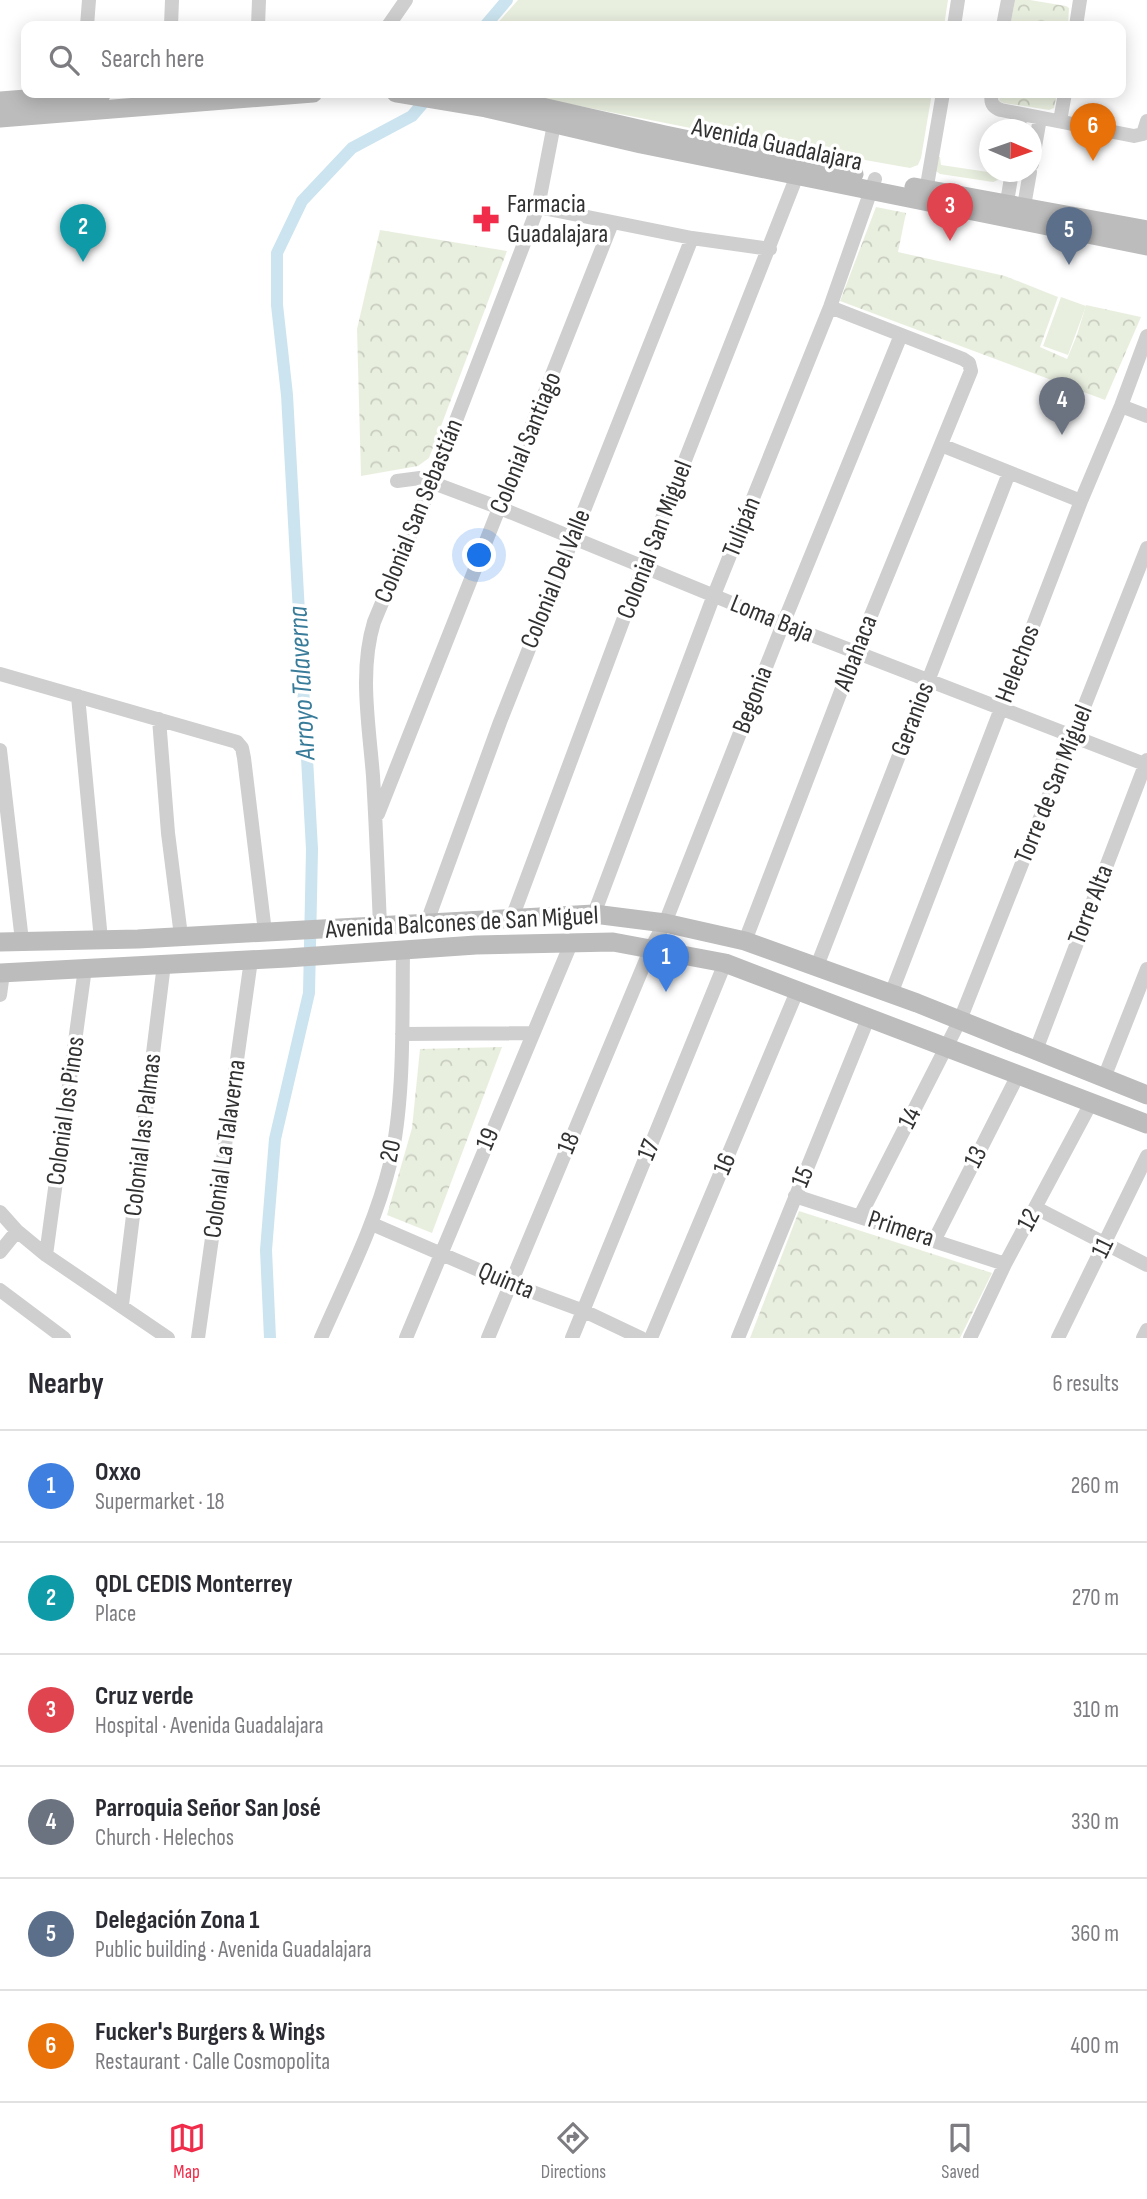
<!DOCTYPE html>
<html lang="en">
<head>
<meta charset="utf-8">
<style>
  :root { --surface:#fff; --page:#f7f7f7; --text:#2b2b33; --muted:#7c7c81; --line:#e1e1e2; --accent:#f02c4a }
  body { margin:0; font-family:"Sofia Sans Condensed",sans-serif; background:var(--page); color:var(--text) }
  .compass { position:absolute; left:979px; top:119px; width:63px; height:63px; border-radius:50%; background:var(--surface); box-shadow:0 4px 18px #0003; rotate:92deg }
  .you { position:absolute; left:480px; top:556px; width:24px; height:24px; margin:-18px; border:5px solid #fff; border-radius:50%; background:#1a73e8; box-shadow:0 0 0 10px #1a73e833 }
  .badge { display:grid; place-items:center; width:46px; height:46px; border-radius:50%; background:var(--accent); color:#fff; font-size:23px; font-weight:700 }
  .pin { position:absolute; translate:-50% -58px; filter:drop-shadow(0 2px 4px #0008) }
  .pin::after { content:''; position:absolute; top:37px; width:24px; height:21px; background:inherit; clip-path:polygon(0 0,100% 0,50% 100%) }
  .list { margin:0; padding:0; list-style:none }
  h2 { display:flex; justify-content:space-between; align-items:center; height:91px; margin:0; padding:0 28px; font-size:30px }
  h2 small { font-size:23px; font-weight:400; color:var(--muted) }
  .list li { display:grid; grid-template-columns:46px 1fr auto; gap:21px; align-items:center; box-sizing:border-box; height:112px; padding:0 28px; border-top:2px solid var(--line) }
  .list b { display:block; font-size:26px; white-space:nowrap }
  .list p { margin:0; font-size:23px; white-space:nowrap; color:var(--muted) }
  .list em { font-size:23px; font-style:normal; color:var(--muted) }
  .icon { flex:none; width:38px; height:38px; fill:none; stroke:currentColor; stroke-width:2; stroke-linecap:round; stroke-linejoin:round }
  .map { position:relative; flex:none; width:1147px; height:1338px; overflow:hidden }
  .search { position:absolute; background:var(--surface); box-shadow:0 4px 18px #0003; left:21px; right:21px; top:21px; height:77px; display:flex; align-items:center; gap:18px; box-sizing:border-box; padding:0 24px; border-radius:14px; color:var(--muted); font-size:26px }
  .sheet { height:763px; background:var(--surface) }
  nav { display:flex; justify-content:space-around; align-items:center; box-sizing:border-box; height:98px; border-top:2px solid var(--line); background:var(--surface); font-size:19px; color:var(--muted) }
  nav a { display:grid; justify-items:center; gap:4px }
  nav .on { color:var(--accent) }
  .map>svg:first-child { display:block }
  .green { fill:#e9efdf }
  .park { fill:url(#park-crowns) }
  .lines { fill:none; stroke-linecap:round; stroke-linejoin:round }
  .canal { stroke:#cbe4ef; stroke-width:12 }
  .street { stroke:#cfcfcf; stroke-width:14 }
  .secondary { stroke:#bcbcbc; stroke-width:19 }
  .labels { text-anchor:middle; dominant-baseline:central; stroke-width:7; stroke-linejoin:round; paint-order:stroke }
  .street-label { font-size:26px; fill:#323232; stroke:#fff }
  .poi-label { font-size:26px; fill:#323232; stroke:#fff; text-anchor:start }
  .water-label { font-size:28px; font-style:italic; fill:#397c9a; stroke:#fff }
</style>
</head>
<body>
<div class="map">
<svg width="1147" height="1338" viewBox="0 0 1147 1338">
  <defs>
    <pattern id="park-crowns" width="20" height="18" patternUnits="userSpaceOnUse" patternTransform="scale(1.75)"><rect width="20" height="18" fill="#e9efdf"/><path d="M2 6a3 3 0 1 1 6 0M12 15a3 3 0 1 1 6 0" fill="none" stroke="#c8cdc0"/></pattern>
  </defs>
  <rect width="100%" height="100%" fill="#fff"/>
  <path class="green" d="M518,0H948L944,26H495Z
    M514,93H932L921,158L918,165L910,168L736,137Z
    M935,157H940L941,165L988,172L989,164L990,172H1003C1002,178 999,180 993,182L940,174L936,171Z
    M1061,297L1086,306L1068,355L1043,346Z"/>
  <path class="park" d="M1015,0H1030L1066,6L1069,8L1068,26H1010Z
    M1000,93H1057L1054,108L1049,110L1004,103L999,101Z
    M876,207L906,213L898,252L1005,276L1058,297L1040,347L1067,359L1077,335L1086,305L1141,317L1105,400L840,301Z
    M380,230L507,251L429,458L418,466L361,476L357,329Z
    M502,1047L432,1233L387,1215L412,1128L420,1049Z
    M799,1211L992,1273L960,1338H750Z"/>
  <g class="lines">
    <path class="canal" d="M485,26L507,0
      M270,1338L266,1250L275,1139L309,993L312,849L287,395L277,305V253L302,201L352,148L412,116L429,96"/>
    <path class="street" d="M87,26L89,0
      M171,26L172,0
      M258,26L259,0
      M388,26L406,0
      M954,26L958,0
      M1003,26L1008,0
      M1076,26L1080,0
      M992,93C990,102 992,107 1001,110L1134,136L1143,134L1147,121
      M1060,121L1065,93
      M1018,130L1021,114
      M1032,164L1040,118
      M925,197L943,93
      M1007,202L1012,172
      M1024,206L1030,172
      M538,207L692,238L770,249
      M1121,406L1147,416
      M941,445L1081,501
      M397,481L420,478L500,508L783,624L1147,765
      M0,674L237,742L242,748L244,758L265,932
      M78,696L101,940
      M159,719L168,833L181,936
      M0,750L22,941
      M378,814L612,223
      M594,914L714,595L830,307L875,179
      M512,918L643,567L800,168
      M427,922L500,722L692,238
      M380,926C378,876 376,826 373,776C369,725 359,671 374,622L432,483L538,207L556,114
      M745,941L856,652L971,371L969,363L963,359L830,307
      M817,966L1009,473
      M891,994L1081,501L1121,406L1147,336
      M0,995L3,973
      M402,1034L533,1033
      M1036,1050L1147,760
      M1104,1078L1147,969
      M795,1196L1005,1264
      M1036,1208L1147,1265
      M0,1212L17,1231L46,1255L168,1338
      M860,1216L960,1020L1147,548
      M372,1224L511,1284L584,1311L641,1338
      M935,1239L1018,1075
      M0,1252L17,1231
      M46,1255L85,968
      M0,1290L64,1338
      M122,1305L164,964
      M198,1338L251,960
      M321,1338C346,1281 375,1225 390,1164C405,1099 402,1018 403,951
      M406,1338L572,941
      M488,1338L651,948L665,923L783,624L901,335
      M572,1338L725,963
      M651,1338L798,989
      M738,1338L869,1016
      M970,1338L1005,1264L1091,1103
      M1058,1338L1147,1156
      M1143,1338L1147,1330"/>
    <path class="secondary" d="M396,93L486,108L641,144L1147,246
      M480,93L665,135L854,174
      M0,101L102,93
      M0,118L313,93
      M914,187L1147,230
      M0,942L138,939L594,914L665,923L745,941L917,1003L1147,1095
      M0,973L287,958L476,945L613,942L725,963L1147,1124"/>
  </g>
  <defs>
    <g id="pharmacy-bare" transform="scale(2.1)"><path d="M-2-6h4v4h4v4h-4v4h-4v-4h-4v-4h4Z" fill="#f02c4a" stroke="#fff" stroke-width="2.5" paint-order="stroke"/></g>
  </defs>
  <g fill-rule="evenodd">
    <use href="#pharmacy-bare" x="486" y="219"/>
  </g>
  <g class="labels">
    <g class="street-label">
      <text transform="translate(777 145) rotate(12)">Avenida Guadalajara</text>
      <text transform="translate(526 443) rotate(-68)">Colonial Santiago</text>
      <text transform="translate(419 511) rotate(-68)">Colonial San Sebastián</text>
      <text transform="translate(742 527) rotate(-68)">Tulipán</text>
      <text transform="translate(655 540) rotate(-69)">Colonial San Miguel</text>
      <text transform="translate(556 579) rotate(-68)">Colonial Del Valle</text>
      <text transform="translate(772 619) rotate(22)">Loma Baja</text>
      <text transform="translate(856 653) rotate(-69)">Albahaca</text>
      <text transform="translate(1018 664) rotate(-69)">Helechos</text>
      <text transform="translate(753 700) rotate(-69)">Begonia</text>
      <text transform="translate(913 719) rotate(-69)">Geranios</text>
      <text transform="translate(1054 784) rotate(-68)">Torre de San Miguel</text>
      <text transform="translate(1091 905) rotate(-69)">Torre Alta</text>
      <text transform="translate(462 923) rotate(-3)">Avenida Balcones de San Miguel</text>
      <text transform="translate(66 1111) rotate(-82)">Colonial los Pinos</text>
      <text transform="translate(910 1118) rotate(-63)">14</text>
      <text transform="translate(143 1135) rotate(-83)">Colonial las Palmas</text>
      <text transform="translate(488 1139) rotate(-67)">19</text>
      <text transform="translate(569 1143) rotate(-68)">18</text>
      <text transform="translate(225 1149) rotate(-82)">Colonial La Talaverna</text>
      <text transform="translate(649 1150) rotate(-68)">17</text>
      <text transform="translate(391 1151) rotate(-78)">20</text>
      <text transform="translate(976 1157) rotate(-63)">13</text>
      <text transform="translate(725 1164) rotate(-67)">16</text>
      <text transform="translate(803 1177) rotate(-68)">15</text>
      <text transform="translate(1029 1220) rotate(-62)">12</text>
      <text transform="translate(901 1229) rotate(18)">Primera</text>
      <text transform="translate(1103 1248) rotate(-64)">11</text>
      <text transform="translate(506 1281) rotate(23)">Quinta</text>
    </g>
    <g class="poi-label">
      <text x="507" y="204">Farmacia<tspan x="507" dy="30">Guadalajara</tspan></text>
    </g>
    <g class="water-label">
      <text transform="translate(302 683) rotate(-93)">Arroyo Talaverna</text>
    </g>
  </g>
</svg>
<svg class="compass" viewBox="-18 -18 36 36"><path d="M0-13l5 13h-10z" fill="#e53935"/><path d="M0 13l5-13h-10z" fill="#7c7c81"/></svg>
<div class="you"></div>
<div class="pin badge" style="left:666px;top:992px;background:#3f7fe0">1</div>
<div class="pin badge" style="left:83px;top:262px;background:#0f9aa8">2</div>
<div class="pin badge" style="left:950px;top:241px;background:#e0444e">3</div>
<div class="pin badge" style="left:1062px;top:435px;background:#6b7280">4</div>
<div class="pin badge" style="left:1069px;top:265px;background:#5c6f8a">5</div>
<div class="pin badge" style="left:1093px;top:161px;background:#e8710a">6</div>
<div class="search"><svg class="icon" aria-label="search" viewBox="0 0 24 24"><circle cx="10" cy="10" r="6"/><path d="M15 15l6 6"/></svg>Search here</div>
</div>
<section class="sheet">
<h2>Nearby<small>6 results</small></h2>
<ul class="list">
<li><span class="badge" style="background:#3f7fe0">1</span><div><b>Oxxo</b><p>Supermarket · 18</p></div><em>260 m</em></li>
<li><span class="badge" style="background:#0f9aa8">2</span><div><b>QDL CEDIS Monterrey</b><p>Place</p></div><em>270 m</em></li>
<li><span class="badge" style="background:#e0444e">3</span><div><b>Cruz verde</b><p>Hospital · Avenida Guadalajara</p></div><em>310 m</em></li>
<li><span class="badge" style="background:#6b7280">4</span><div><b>Parroquia Señor San José</b><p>Church · Helechos</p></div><em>330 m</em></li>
<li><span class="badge" style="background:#5c6f8a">5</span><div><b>Delegación Zona 1</b><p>Public building · Avenida Guadalajara</p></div><em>360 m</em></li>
<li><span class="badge" style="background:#e8710a">6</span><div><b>Fucker's Burgers &amp; Wings</b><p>Restaurant · Calle Cosmopolita</p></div><em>400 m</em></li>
</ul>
</section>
<nav>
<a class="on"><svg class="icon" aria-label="map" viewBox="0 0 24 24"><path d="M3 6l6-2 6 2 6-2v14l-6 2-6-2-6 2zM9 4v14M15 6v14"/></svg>Map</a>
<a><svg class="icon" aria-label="directions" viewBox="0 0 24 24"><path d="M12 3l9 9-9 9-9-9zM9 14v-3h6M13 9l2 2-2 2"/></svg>Directions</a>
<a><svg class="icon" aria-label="saved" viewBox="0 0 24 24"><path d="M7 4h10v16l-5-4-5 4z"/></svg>Saved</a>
</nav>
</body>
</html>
